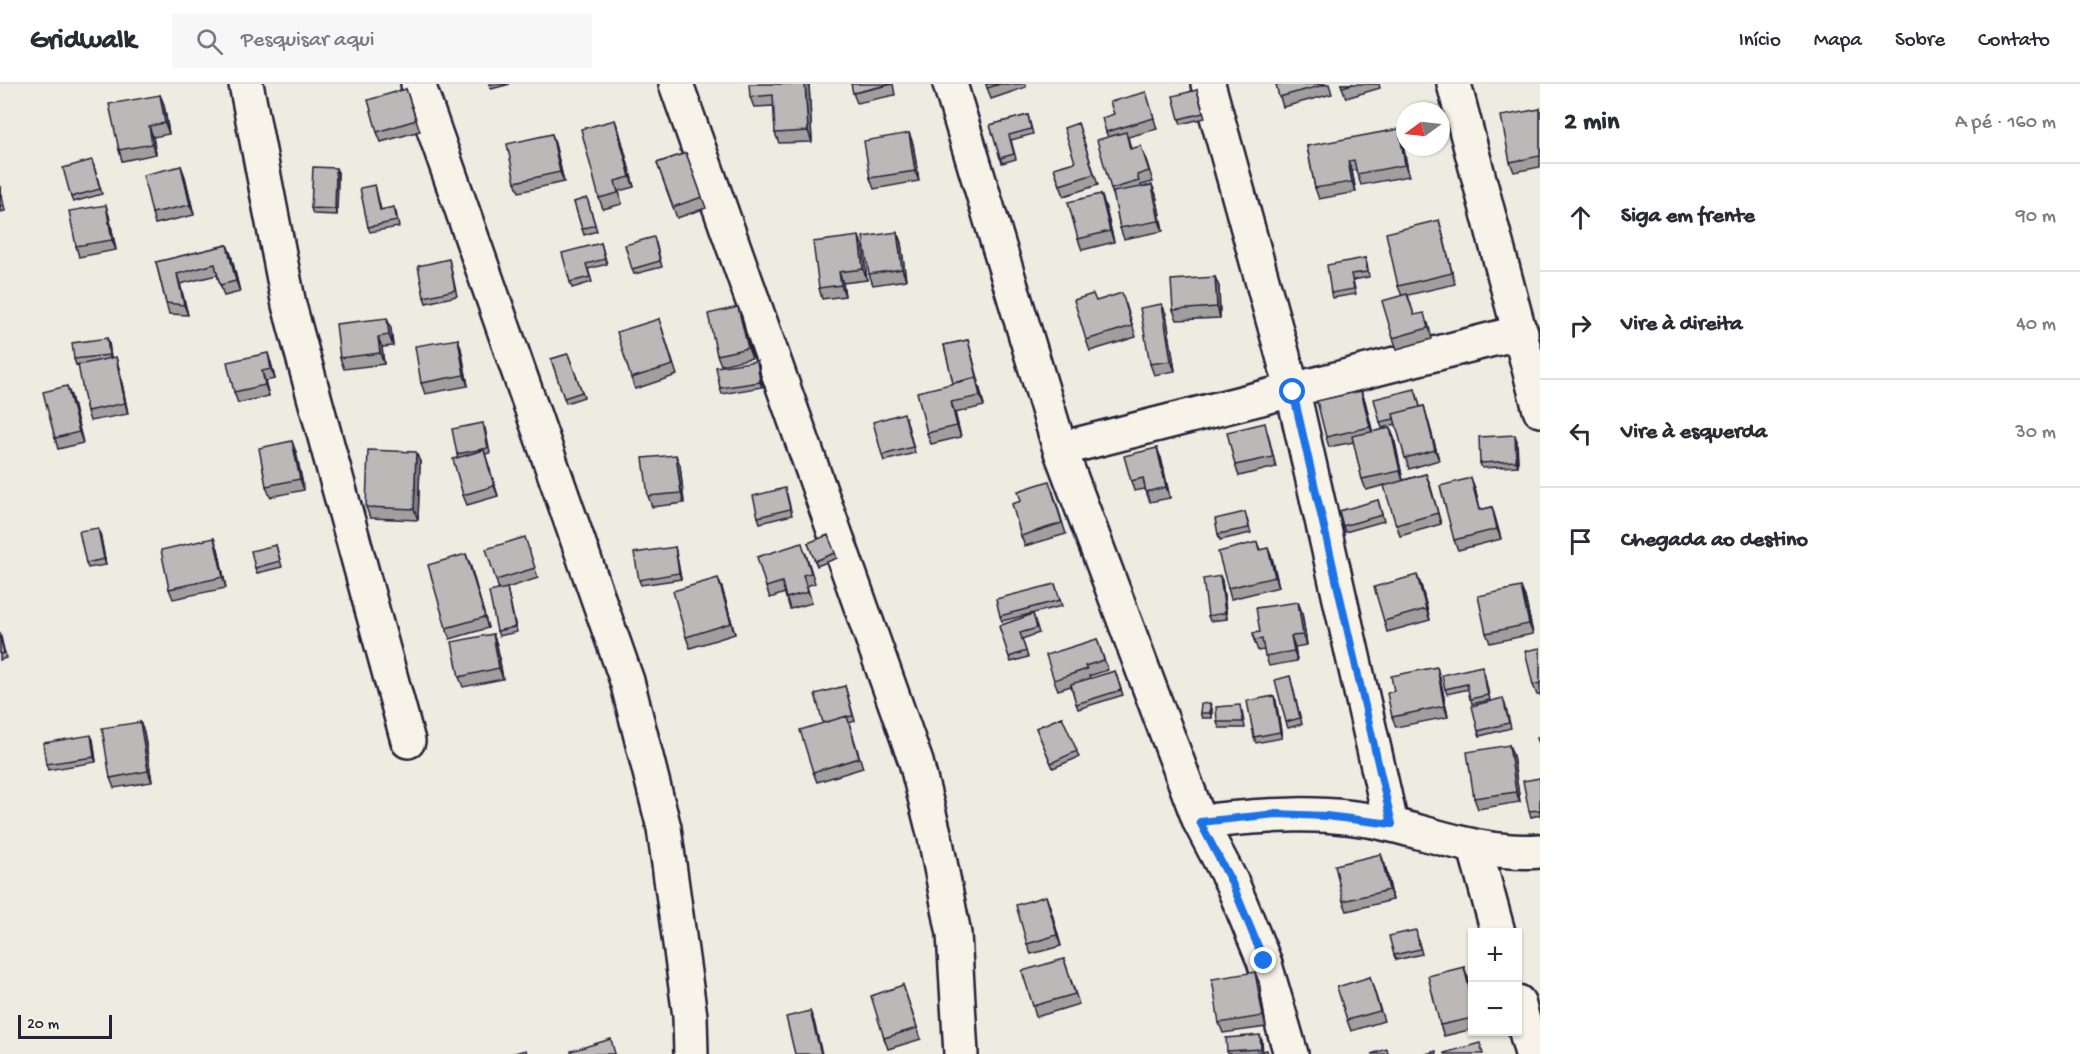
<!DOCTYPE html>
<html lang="pt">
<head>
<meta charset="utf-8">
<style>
  :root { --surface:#fff; --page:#f7f7f7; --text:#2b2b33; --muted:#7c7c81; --line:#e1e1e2 }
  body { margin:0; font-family:"Gochi Hand",sans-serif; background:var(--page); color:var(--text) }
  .controls { position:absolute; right:18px; bottom:18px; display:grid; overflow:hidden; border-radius:0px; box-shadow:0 2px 4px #0004 }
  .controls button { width:54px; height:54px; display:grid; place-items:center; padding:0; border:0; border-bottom:2px solid var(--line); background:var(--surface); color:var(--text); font:30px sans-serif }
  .compass { position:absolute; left:1396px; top:18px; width:54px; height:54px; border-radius:50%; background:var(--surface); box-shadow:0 2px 4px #0004; rotate:255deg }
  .scale { position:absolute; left:18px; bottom:15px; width:94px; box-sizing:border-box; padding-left:6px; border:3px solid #22223b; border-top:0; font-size:16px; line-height:21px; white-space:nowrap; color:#22223b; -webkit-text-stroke:4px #f7f3e8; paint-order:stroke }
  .stop { position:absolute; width:18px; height:18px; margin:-14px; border:4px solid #1a73e8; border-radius:50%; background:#fff }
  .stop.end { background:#1a73e8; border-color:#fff; box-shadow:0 2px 6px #0008 }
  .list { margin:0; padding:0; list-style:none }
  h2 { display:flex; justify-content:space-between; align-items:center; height:78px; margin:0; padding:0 24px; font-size:26px }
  h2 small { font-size:20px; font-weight:400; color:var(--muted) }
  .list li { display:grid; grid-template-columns:39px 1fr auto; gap:18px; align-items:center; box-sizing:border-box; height:108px; padding:0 24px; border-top:2px solid var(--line) }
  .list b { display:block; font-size:22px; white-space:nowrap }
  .list em { font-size:20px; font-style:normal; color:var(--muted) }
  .icon { flex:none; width:33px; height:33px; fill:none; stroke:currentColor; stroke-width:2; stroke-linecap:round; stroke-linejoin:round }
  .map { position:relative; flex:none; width:1540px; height:970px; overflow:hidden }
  header { display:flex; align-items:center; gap:36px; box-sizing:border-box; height:84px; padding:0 30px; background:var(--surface); border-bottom:2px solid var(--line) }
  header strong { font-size:28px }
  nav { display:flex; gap:33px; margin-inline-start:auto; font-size:21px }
  .search { width:420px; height:54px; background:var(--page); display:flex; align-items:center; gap:15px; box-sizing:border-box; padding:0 21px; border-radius:0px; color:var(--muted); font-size:22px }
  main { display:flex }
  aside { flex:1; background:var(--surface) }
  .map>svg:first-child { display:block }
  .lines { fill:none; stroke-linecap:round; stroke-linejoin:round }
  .minor-casing { stroke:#22223b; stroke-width:38 }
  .minor { stroke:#f7f3e8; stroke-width:33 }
  .wall { fill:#a19e9d; stroke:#22223b; stroke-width:1.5 }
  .shaded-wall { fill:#838180; stroke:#22223b; stroke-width:1.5 }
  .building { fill:#bbb8b7; stroke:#22223b; stroke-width:1.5 }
  .route { stroke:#1a73e8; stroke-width:8 }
</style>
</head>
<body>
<header>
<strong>Gridwalk</strong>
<div class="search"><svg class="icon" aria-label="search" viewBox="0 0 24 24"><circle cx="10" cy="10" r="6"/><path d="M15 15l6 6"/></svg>Pesquisar aqui</div>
<nav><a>Início</a><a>Mapa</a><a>Sobre</a><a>Contato</a></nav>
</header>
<main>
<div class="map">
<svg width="1540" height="970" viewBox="0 0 1540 970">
  <rect width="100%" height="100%" fill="#eeebe1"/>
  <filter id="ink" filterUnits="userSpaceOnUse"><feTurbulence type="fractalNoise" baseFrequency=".0167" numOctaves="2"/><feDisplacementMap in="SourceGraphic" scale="12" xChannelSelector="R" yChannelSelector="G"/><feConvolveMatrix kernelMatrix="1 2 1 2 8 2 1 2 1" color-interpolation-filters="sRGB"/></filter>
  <g filter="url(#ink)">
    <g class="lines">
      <g class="minor-casing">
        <path id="minor" d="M246,0L289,221L408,657
          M418,0L627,597L664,744L690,932L691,970
          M676,0L916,678L935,753L954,850L961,970
          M950,0L1060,365L1200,738L1232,799L1264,877L1291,970
          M1208,0L1293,308L1391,740
          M1454,0L1540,326
          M1060,365L1521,248
          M1200,738C1263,731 1329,725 1392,741C1442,753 1487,771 1540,767
          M1475,764L1498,848
          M1518,918L1532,970"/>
      </g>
      <use href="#minor" class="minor"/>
    </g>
    <path class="wall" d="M489,0H510L491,5Z
      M809,0L812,58L779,59L775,49L774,22L754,23L750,13Z
      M893,0L895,11L857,19L853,9Z
      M986,0H1025L1026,3L991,15Z
      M1276,0H1329L1332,10L1283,23Z
      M1341,0H1379L1380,4L1346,14Z
      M406,5L420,47L381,58L377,48Z
      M1197,6L1205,34L1181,40L1179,35Z
      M1146,8L1157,45L1128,53L1131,65L1145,72L1153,98L1141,101L1142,103L1152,101L1156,111L1163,147L1124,155L1120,144L1115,116L1111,105L1108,53L1106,48L1114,30Z
      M160,11L164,21L169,50L153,53L156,70L122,77L119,66Z
      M1540,25V83L1514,88L1510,78Z
      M1028,31L1033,50L1011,56L1016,75L1002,79L990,41Z
      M1078,39L1098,101L1064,112L1054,84L1075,78Z
      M619,47L634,103L619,107L622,120L603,125L599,114Z
      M909,49L913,60L919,97L874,105L870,94Z
      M1402,56L1409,92L1361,101L1356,86L1352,87L1356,108L1319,115L1315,104L1307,62Z
      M555,60L564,98L519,108L515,98Z
      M686,69L706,124L677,134L657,79Z
      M94,82L102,110L73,118L71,113Z
      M181,82L185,93L194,131L155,140L152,129Z
      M338,89L337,131L313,130L311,124Z
      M375,101L381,126L396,128L399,143L370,148L368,143Z
      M0,102L5,127L0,128Z
      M1101,110L1105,121L1114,158L1082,166L1078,155Z
      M587,114L597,147L584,151L574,118Z
      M109,132L116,166L79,173L76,162Z
      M1439,136L1442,147L1455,200L1408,211L1414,231L1428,239L1432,255L1397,265L1393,254L1402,212L1398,202Z
      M897,148L901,159L906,196L873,201L869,190Z
      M601,159L607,180L588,185L592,198L572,204L570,198Z
      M656,159L662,183L634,190L632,185Z
      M227,161L231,171L240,208L224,212L217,191L180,200L188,231L169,230L166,219L156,178Z
      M863,163L867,196L843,199L845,212L822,215L819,204Z
      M1365,174L1367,180L1369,193L1353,196L1356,210L1333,214L1331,209Z
      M449,175L457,212L426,219L424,213Z
      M1215,193L1219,203L1220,234L1177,236L1173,226Z
      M1096,217L1126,220L1136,253L1090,267L1086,256Z
      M738,223L742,233L752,274L721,281L717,271Z
      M1166,230L1175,287L1154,291L1150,280Z
      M659,235L677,291L635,305L631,294Z
      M391,245L393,262L382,263L384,280L344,285L340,274Z
      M107,254L109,259L111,274L119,284L128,330L90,337L87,327L79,280L76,281L74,275Z
      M458,255L461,265L468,302L425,310L421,299Z
      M968,256L979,298L978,299L984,322L955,329L961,353L931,360L927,349L954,300L944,261Z
      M568,270L584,313L566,319L551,275Z
      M757,277L759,282L762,303L722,310L720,304Z
      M271,279L275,295L265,297L269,312L238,319L234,308Z
      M1361,307L1365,317L1372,348L1390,344L1394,354L1403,396L1426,390L1441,440L1400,452L1385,401L1366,406L1362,395L1354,358L1329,363L1326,353Z
      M1417,311L1420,323L1424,322L1427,333L1439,376L1409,385L1396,340L1382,344L1380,338Z
      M71,312L83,359L58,365L55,354Z
      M906,334L915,369L884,377L882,371Z
      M485,344L490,369L485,370L498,412L467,421L463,411L457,370Z
      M1268,350L1276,383L1239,392L1235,381Z
      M1517,357L1518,382L1482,384L1480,379Z
      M296,368L304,406L270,413L266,402Z
      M1161,374L1170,414L1150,418L1145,405L1134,407L1131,397Z
      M420,378L418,436L370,434L366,423Z
      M680,381L684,419L652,423L648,412Z
      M1471,394L1480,426L1492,423L1501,455L1458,466L1454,456Z
      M1053,408L1066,450L1025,462L1021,452Z
      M787,410L792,431L760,439L758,433Z
      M1378,416L1384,437L1345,448L1343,442Z
      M1245,428L1251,449L1220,456L1218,450Z
      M100,449L106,481L88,484L86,479Z
      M1257,458L1260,466L1272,474L1279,503L1231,515L1228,504Z
      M808,459L835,469L837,474L817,482Z
      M276,461L282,483L257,489L255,484Z
      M528,463L538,494L507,504L517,548L499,552L497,547L499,506L496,496Z
      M675,463L676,468L681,495L641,501L639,496Z
      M218,465L226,504L173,515L169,505Z
      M806,470L815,499L807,502L812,519L790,525L785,509L770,514L766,503Z
      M470,480L488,544L450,555L446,544Z
      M1220,492L1222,497L1227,535L1210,537L1208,532Z
      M1055,500L1062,522L1002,537L1000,532Z
      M1421,501L1430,536L1387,548L1384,537Z
      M722,504L735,550L690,564L686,553Z
      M1525,513L1533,550L1490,559L1486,549Z
      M1298,518L1302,529L1307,561L1295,563L1297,577L1269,582L1264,566L1258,567L1254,556L1260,548Z
      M1033,530L1039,549L1022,555L1028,573L1011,578L999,542Z
      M0,549L6,574L0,576Z
      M493,550L497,561L503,595L463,603L459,593Z
      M1097,555L1108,586L1089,592L1090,595L1115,587L1123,611L1078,625L1071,602L1058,606L1054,596Z
      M1540,564V611H1537L1533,601Z
      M1484,588L1490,616L1472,620L1469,605L1447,610L1445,605Z
      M1290,592L1302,640L1288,644L1286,638Z
      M1440,594L1448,633L1396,643L1392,633L1394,607Z
      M845,602L855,637L849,639L863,684L817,698L813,688L823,639Z
      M1276,617L1282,654L1256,659L1254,653Z
      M1505,620L1511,644L1480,652L1478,647Z
      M1212,625V634H1202L1200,629Z
      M1242,627L1245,644H1219L1217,638Z
      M1062,633L1079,673L1053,684L1036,644Z
      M140,638L144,648L152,698L114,704L110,694Z
      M93,656L96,678L48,686L46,680Z
      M1509,661L1513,672L1520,718L1478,725L1474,714Z
      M1540,694V731L1531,733L1529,727Z
      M1385,781L1393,816L1347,827L1343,817Z
      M1050,823L1061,862L1031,870L1027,860Z
      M1417,852L1422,870L1396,876L1394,871Z
      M1064,875L1079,920L1036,933L1033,922Z
      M1464,883L1468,894L1473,914V945L1444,952L1440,941Z
      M1370,893L1384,937L1351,947L1347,936Z
      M1259,898L1266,943L1223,949L1219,939Z
      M903,901L921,955L888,965L884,954Z
      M1262,957V967L1268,970H1228L1227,967Z"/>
    <path class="shaded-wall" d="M805,0H809L812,58L808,47Z
      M160,11L164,21L169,50L165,39Z
      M615,36L619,47L634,103L630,93Z
      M149,42L153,53L156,70L152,60Z
      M1399,45L1402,56L1409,92L1405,81Z
      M909,49L913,60L919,97L915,87Z
      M552,50L555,60L564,98L560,88Z
      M1348,77L1352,87L1356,108L1352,98Z
      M181,82L185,93L194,131L190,121Z
      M336,84L338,89L337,131L335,125Z
      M1152,101L1156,111L1163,147L1159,137Z
      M1101,110L1105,121L1114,158L1110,147Z
      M106,121L109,132L116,166L112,156Z
      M897,148L901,159L906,196L902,185Z
      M859,152L863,163L867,196L863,185Z
      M227,161L231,171L240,208L236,197Z
      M839,188L843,199L845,212L841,201Z
      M177,190L180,200L188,231L184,221Z
      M1215,193L1219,203L1220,234L1217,223Z
      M1162,220L1166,230L1175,287L1171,277Z
      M738,223L742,233L752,274L748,264Z
      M387,234L391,245L393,262L389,251Z
      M378,253L382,263L384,280L380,269Z
      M107,254L109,259L111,276L109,271Z
      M458,255L461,265L468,302L464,291Z
      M268,269L271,279L275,295L271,285Z
      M116,273L119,284L128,330L125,319Z
      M757,277L759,282L762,303L760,298Z
      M262,287L265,297L269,312L265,301Z
      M976,294L980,305L984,322L980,312Z
      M67,302L71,312L83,359L79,348Z
      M1361,307L1365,317L1374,353L1370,343Z
      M951,318L955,329L961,353L957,342Z
      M1424,322L1427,333L1439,376L1435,366Z
      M1390,344L1394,354L1403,397L1400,387Z
      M1515,351L1517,357L1518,382L1516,377Z
      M292,357L296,368L304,406L300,395Z
      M1157,364L1161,374L1170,414L1166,403Z
      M484,366L487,376L498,412L494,402Z
      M416,368L420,378L418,436L414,425Z
      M676,371L680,381L684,419L681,409Z
      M1426,390L1430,400L1441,440L1438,429Z
      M1471,394L1475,404L1483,437L1479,426Z
      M1492,423L1495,433L1501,455L1497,445Z
      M98,444L100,449L106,481L104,475Z
      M214,454L218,465L226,504L223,493Z
      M675,463L676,468L681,495L679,489Z
      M1268,464L1272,474L1279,503L1275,493Z
      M466,470L470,480L488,544L485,533Z
      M1417,491L1421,501L1430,536L1426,525Z
      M1220,492L1222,497L1227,535L1225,529Z
      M718,494L722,504L735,550L731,539Z
      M1521,503L1525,513L1533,550L1529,540Z
      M1298,518L1302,529L1307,561L1303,551Z
      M493,550L497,561L503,595L499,584Z
      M1291,552L1295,563L1297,577L1294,567Z
      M1437,583L1440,594L1448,633L1444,622Z
      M1274,612L1276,617L1282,654L1280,648Z
      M1210,619L1212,625V634L1210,629Z
      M140,638L144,648L152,698L148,687Z
      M91,651L93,656L96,678L94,673Z
      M1509,661L1513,672L1520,718L1516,708Z
      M1381,770L1385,781L1393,816L1389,806Z
      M1046,812L1050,823L1061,862L1057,851Z
      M1464,883L1468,894L1473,914V920Z
      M1255,888L1259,898L1266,943L1263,932Z
      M810,927L814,937L822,970H821Z
      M1260,951L1262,957L1263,970L1261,965Z"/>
    <path class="building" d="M749,0H805L808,47L775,49L773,11L750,13Z
      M851,0H891L853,9Z
      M986,0H1000L987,4Z
      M1276,0H1327L1279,13Z
      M1341,0H1353L1342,3Z
      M406,5L416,36L377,48L368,16Z
      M1197,6L1203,29L1179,35L1173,12Z
      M1146,8L1154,34L1106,48L1102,34L1114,30L1110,18Z
      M160,11L165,39L149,42L152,60L119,66L109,20Z
      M1540,25V72L1510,78L1501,32Z
      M1028,31L1031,45L1009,51L1014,70L1000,74L990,41Z
      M615,36L630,93L615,97L618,109L599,114L581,45Z
      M1078,39L1094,90L1060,101L1054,84L1075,78L1064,44Z
      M1399,45L1405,81L1357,90L1354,76L1348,77L1352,98L1315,104L1307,62Z
      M1126,48L1130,65L1141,62L1149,87L1137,91L1139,97L1111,105L1097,56Z
      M909,49L915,87L870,94L864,57Z
      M552,50L560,88L515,98L507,60Z
      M686,69L702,113L673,123L657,79Z
      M92,76L100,105L71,113L63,84Z
      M181,82L190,121L152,129L143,91Z
      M313,83L336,84L335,125L311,124Z
      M375,101L380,126L394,123L397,137L368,143L360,104Z
      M1152,101L1159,137L1120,144L1113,108Z
      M0,105L3,121L0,122Z
      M1101,110L1110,147L1078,155L1068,118Z
      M587,114L595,141L582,145L574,118Z
      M106,121L112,156L76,162L69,127Z
      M1439,136L1452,189L1398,202L1386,149Z
      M897,148L902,185L869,190L863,153Z
      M859,152L863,185L839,188L841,201L819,204L813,158Z
      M654,153L660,177L632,185L625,161Z
      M601,159L605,175L586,180L590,193L570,198L562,169Z
      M227,161L236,197L220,201L215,180L177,190L184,221L166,219L156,178Z
      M1365,174L1367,188L1351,190L1354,205L1331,209L1327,181Z
      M449,175L455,206L424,213L418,182Z
      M1215,193L1217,223L1173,226L1171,196Z
      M1122,209L1132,242L1086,256L1074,216L1093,210L1096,217Z
      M1407,210L1414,231L1424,229L1428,244L1393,254L1382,217Z
      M1162,220L1171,277L1150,280L1140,224Z
      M738,223L748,264L717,271L708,230Z
      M387,234L389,251L378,253L380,269L340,274L336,240Z
      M659,235L673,281L631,294L617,248Z
      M107,254L109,271L74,275L72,259Z
      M458,255L464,291L421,299L415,262Z
      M968,256L977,293L953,299L944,261Z
      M268,269L271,285L262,287L265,301L234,308L227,278Z
      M568,270L582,308L564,314L551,275Z
      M116,273L125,319L87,327L78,281Z
      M757,277L760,298L720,304L716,283Z
      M976,294L980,312L951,318L957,342L927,349L917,308Z
      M67,302L79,348L55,354L43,308Z
      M1415,305L1420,323L1393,330L1394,335L1380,338L1374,315Z
      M1361,307L1370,343L1326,353L1317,317Z
      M1424,322L1435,366L1405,374L1393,330Z
      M904,329L913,363L882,371L873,338Z
      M483,339L488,364L457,370L452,345Z
      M1265,339L1273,373L1235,381L1227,348Z
      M1390,344L1400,387L1362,395L1352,352Z
      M1515,351L1516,377L1480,379L1479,353Z
      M292,357L300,395L266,402L259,364Z
      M1157,364L1166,403L1146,408L1143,394L1131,397L1124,372Z
      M368,366L416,368L414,425L366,423Z
      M484,366L494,402L463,411L453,375Z
      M676,371L681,409L648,412L643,374Z
      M1426,390L1438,429L1396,441L1384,402Z
      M1471,394L1479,426L1492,423L1497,445L1454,456L1440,402Z
      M1049,397L1062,439L1021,452L1012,420L1021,417L1018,407Z
      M785,404L790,425L758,433L753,412Z
      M1378,416L1382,431L1343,442L1339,427Z
      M1245,428L1249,444L1218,450L1215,435Z
      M98,444L104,475L86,479L79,447Z
      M828,451L835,469L815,477L808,459Z
      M525,453L535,484L496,496L486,465Z
      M214,454L223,493L169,505L161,466Z
      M1257,458L1259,466L1268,464L1275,493L1228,504L1218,468Z
      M802,459L811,489L803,491L808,508L786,514L782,498L766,503L757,473Z
      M276,461L280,477L255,484L251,467Z
      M675,463L679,489L639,496L634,469Z
      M466,470L485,533L446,544L428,481Z
      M1417,491L1426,525L1384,537L1374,503Z
      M1220,492L1225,529L1208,532L1203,495Z
      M718,494L731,539L686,553L673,507Z
      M1055,500L1060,516L1000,532L996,515Z
      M1521,503L1529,540L1486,549L1478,512Z
      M507,504L515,543L497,547L489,508Z
      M1298,518L1303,551L1291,552L1294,567L1265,572L1262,555L1254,556L1253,549L1260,548L1256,524Z
      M1033,530L1037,544L1020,549L1026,567L1009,573L999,542Z
      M493,550L499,584L459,593L452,558Z
      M0,552L4,569L0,570Z
      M1097,555L1104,576L1085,582L1087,585L1054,596L1046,571Z
      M1540,564V599L1533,601L1525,567Z
      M1482,582L1488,611L1470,615L1467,600L1445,605L1442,591Z
      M1437,583L1444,622L1392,633L1387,609L1394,607L1391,592Z
      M1115,587L1121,606L1076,620L1071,600Z
      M1290,592L1300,634L1286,638L1275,596Z
      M845,602L853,632L847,633V632L823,639L815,610Z
      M1274,612L1280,648L1254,653L1247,617Z
      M1503,614L1509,639L1478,647L1472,622Z
      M1210,619V629H1200L1201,620Z
      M1240,621L1243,638H1217L1216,623Z
      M847,632L859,674L813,688L800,646Z
      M1062,633L1077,667L1051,679L1036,644Z
      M140,638L148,687L110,694L102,644Z
      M91,651L94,673L46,680L43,659Z
      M1540,653V664L1537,654Z
      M1509,661L1516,708L1474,714L1467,668Z
      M1540,694V726L1529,727L1523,697Z
      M1381,770L1389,806L1343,817L1335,781Z
      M1046,812L1057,851L1027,860L1016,821Z
      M1416,846L1420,865L1394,871L1389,852Z
      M1064,875L1075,910L1033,922L1022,887Z
      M1464,883L1473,920V934L1440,941L1428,892Z
      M1255,888L1263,932L1219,939L1212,895Z
      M1370,893L1380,927L1347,936L1337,903Z
      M903,901L917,944L884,954L871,912Z
      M810,927L821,970H795L786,933Z
      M1260,951L1261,965L1227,967L1226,954Z
      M611,955L615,970H571V967Z
      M1480,959L1483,970H1444V969Z
      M1387,965L1388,970H1371Z
      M526,966L527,970H511Z
      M1267,966L1268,970H1251Z
      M1436,967L1437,970H1426Z"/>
  </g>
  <g class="lines" filter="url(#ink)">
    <path class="route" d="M1264,877L1232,799L1200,738L1276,730L1326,732L1392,740L1293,308"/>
  </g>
</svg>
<div class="controls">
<button>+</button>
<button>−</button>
</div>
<svg class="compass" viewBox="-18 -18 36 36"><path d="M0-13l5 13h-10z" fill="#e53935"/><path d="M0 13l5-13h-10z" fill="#7c7c81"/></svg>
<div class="scale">20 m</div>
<div class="stop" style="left:1293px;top:308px"></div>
<div class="stop end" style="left:1264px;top:877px"></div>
</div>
<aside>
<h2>2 min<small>A pé · 160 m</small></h2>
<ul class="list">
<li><svg class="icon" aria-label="ahead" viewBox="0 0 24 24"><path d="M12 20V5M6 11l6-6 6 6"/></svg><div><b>Siga em frente</b></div><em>90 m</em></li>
<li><svg class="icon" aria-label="right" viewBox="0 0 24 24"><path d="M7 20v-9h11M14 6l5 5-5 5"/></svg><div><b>Vire à direita</b></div><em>40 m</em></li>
<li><svg class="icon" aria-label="left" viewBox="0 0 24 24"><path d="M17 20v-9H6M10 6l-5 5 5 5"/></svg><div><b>Vire à esquerda</b></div><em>30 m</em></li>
<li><svg class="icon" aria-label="arrive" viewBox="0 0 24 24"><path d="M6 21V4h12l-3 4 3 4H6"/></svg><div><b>Chegada ao destino</b></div></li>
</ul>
</aside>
</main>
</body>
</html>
